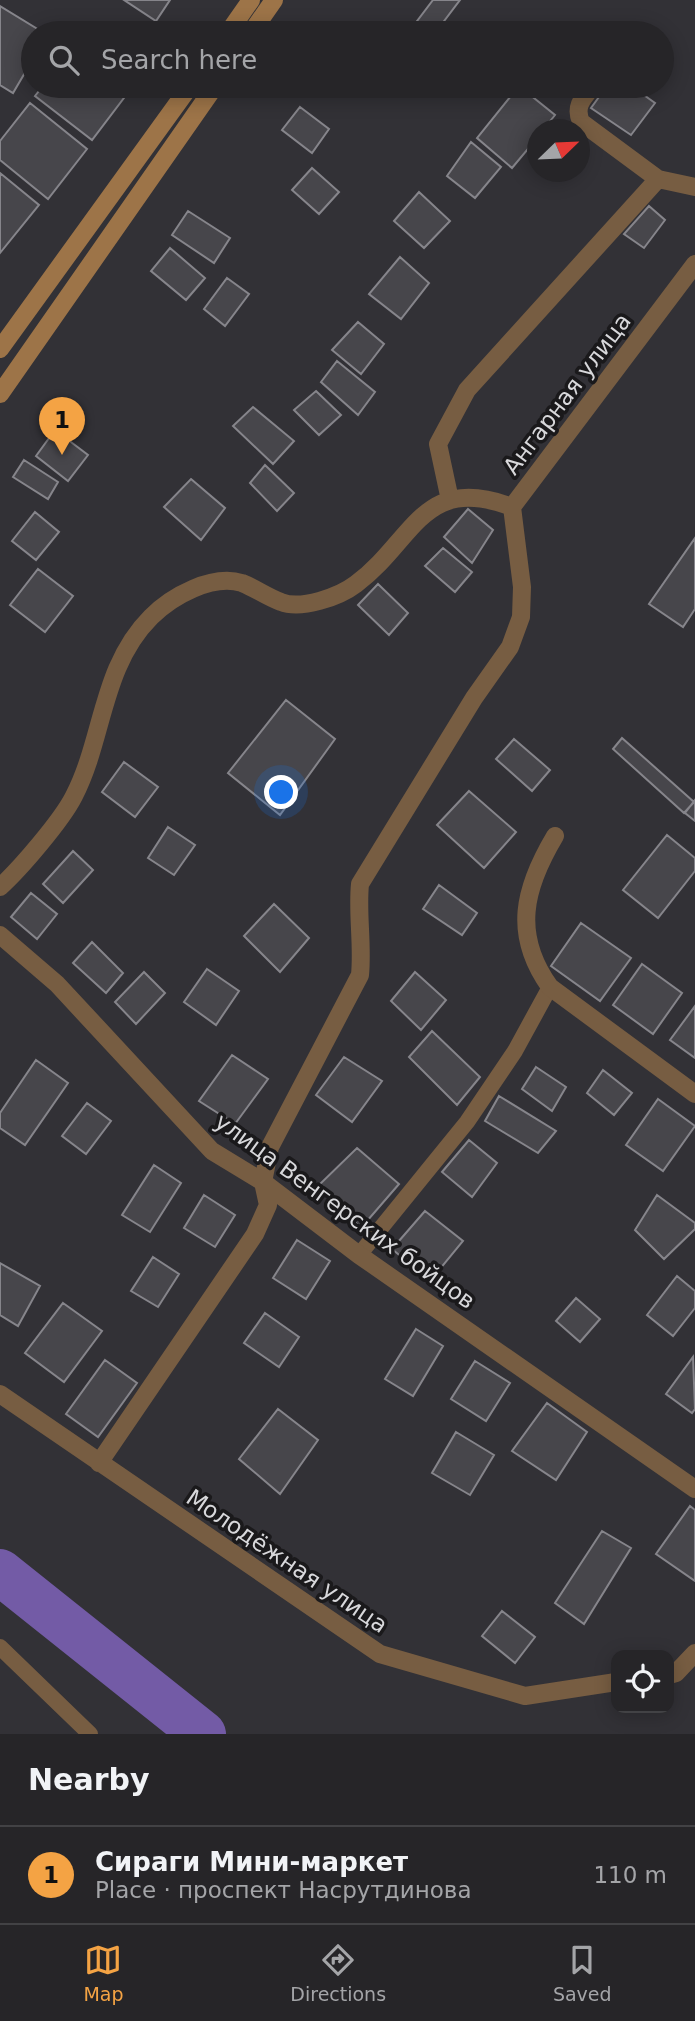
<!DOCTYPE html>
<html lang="en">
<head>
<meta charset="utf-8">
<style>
  :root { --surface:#262528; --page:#2e2d30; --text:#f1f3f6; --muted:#a4a5a8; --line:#424245; --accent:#f4a344 }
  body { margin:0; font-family:"DejaVu Sans",sans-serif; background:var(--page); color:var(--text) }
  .controls { position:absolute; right:21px; bottom:21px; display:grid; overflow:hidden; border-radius:14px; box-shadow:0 4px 18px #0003 }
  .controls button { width:63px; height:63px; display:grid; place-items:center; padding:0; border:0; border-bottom:2px solid var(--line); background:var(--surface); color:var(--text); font:35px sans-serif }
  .compass { position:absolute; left:527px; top:119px; width:63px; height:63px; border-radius:50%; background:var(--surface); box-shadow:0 4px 18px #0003; rotate:67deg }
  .you { position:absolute; left:282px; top:793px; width:24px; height:24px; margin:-18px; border:5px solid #fff; border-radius:50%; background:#1a73e8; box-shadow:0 0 0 10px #1a73e833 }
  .badge { display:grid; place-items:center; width:46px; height:46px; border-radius:50%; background:var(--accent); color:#111; font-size:23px; font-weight:700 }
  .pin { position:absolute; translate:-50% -58px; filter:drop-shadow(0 2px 4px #0008) }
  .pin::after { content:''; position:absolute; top:37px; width:24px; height:21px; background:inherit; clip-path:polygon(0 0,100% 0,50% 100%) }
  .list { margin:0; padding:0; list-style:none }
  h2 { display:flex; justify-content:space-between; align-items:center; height:91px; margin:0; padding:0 28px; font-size:30px }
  h2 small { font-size:23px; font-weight:400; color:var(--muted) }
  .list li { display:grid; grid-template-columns:46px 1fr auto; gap:21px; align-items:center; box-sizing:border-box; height:98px; padding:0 28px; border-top:2px solid var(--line) }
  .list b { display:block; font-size:26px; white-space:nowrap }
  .list p { margin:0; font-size:23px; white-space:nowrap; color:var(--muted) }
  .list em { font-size:23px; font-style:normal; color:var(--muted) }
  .icon { flex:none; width:38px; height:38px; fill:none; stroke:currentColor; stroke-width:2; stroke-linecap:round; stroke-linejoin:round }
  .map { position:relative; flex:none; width:695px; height:1734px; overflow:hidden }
  .search { position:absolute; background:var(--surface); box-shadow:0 4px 18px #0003; left:21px; right:21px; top:21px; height:77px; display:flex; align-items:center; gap:18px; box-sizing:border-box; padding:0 24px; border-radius:38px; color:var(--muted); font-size:26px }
  .sheet { height:189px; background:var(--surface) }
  nav { display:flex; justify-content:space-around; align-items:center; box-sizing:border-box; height:98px; border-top:2px solid var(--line); background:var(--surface); font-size:19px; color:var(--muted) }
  nav a { display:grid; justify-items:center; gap:4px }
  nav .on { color:var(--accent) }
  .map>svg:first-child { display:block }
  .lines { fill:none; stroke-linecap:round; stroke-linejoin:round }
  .river { stroke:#735ba6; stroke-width:46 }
  .building { fill:#47464b; stroke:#86858b; stroke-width:2 }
  .service { stroke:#775d42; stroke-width:16 }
  .minor { stroke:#775d42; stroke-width:18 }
  .secondary { stroke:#9d7448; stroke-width:18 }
  .labels { text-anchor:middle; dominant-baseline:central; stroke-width:7; stroke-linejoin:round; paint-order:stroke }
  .street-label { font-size:23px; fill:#d8d8db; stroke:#1a191b }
</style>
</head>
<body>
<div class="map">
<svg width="695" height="1734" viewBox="0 0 695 1734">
  <rect width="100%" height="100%" fill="#323136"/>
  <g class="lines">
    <path class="river" d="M0,1572L203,1734"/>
  </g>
  <path class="building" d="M124,0H170L156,21Z
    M433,0H460L435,33H408Z
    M0,6L44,33H33V59L13,93L0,85Z
    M43,86H133L92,140L35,96Z
    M519,86L555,115L543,130H538V137L512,168L477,138Z
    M607,86H631L655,103L631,135L591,108Z
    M30,103L87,149L48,199L0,160V141Z
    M300,107L329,129L312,153L282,130Z
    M471,142L501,167L475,198L447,176Z
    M312,168L339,192L319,214L292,190Z
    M0,173L39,205L0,253Z
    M419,192L450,221L424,248L394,221Z
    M649,206L665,220L644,248L624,234Z
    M188,211L230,238L214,263L172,235Z
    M170,248L205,278L186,300L151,271Z
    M400,257L429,283L401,319L369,294Z
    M227,278L249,294L225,326L204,309Z
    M358,322L384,344L361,374L332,350Z
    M337,361L375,392L358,415L321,382Z
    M316,391L341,415L319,435L294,410Z
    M253,407L294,441L273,464L233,426Z
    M55,430L88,455L68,481L36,456Z
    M24,460L58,482L48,499L13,477Z
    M265,465L294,493L277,511L250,483Z
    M191,479L225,508L201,540L164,507Z
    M468,509L493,530L472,563L444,537Z
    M35,512L59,532L36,560L12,541Z
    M695,538V609L683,627L649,604Z
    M443,548L472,572L455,592L425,566Z
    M38,569L73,596L45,632L10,605Z
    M378,584L408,613L389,635L358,605Z
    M286,700L335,739L280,815L228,773Z
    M622,738L694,802L684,813L613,749Z
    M514,739L550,770L532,791L496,759Z
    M124,762L158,787L135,817L102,792Z
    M469,791L516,832L484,868L437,825Z
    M695,800V821L685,813Z
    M168,827L195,845L174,875L148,858Z
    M667,835L695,858V871L658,918L623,890Z
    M73,851L93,870L63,903L43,884Z
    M439,885L477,913L462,935L423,909Z
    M31,893L57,914L37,939L11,917Z
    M274,904L309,938L280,972L244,936Z
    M581,923L631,958L600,1001L551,966Z
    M92,942L123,973L106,993L73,963Z
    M642,964L682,993L653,1034L613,1005Z
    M207,969L239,991L216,1025L184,1002Z
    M144,972L165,993L136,1024L115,1002Z
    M415,972L446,1000L421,1030L391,1001Z
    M695,1006V1058L670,1040Z
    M432,1031L480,1077L457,1105L409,1057Z
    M232,1055L268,1079L235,1124L199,1101Z
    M344,1057L382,1081L352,1122L316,1095Z
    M36,1060L68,1083L25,1145L0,1128V1113Z
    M536,1067L566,1087L552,1111L522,1089Z
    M603,1070L632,1093L614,1115L587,1093Z
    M499,1096L556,1131L538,1153L485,1121Z
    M658,1099L695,1126L663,1171L626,1145Z
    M87,1103L111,1121L86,1154L62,1136Z
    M469,1140L497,1163L472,1197L442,1172Z
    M357,1148L399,1184L361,1228L318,1186Z
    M154,1165L181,1183L150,1232L122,1215Z
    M204,1195L235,1215L215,1247L184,1228Z
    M657,1195L695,1223V1229L664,1259L635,1230Z
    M425,1211L463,1241L430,1281L392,1249Z
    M297,1240L330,1261L306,1299L273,1278Z
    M153,1257L179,1274L158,1307L131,1291Z
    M0,1263L40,1286L18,1326L0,1315Z
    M677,1276L695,1291V1308L673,1336L647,1315Z
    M576,1298L600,1319L580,1342L556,1321Z
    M63,1303L102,1331L64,1382L25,1353Z
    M265,1313L299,1337L279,1367L244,1343Z
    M416,1329L443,1346L413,1396L385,1379Z
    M693,1357L695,1409L692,1413L666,1394Z
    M105,1360L137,1383L98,1437L66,1414Z
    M475,1361L510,1383L486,1421L451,1399Z
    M547,1403L587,1432L556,1480L512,1451Z
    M278,1409L318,1440L280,1494L239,1459Z
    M456,1432L494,1455L470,1495L432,1473Z
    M690,1506L695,1510V1581L656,1554Z
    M602,1531L631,1548L584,1624L555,1603Z
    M502,1611L535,1637L515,1663L482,1636Z"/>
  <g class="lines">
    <path class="service" d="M359,1255L467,1122L515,1051L550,987
      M0,1647L90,1734"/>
    <path class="minor" d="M593,86C583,98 574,106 581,122L658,179L695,187
      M450,500L438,444L467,390L658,179
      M555,836C524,888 512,934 550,987L695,1094
      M0,887C20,869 62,820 74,796C104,738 101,667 151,617C172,596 212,574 242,583C255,588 267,597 281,602C301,610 339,597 356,584C415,540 422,473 512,507L695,264
      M0,935L57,984L212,1151L263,1182L359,1255L695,1489
      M0,1394L380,1654L525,1696L616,1682
      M99,1463L255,1234L268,1205L263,1182L270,1147L360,975C363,944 357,914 360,884L474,698L510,647L521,617L522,587L512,507
      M669,1675L676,1673L695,1653"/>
    <path class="secondary" d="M228,33L251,0
      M251,33L274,0
      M0,349L190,86
      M0,394L215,86"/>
  </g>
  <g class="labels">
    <g class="street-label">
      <text transform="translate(567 394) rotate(-53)">Ангарная улица</text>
      <text transform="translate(345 1211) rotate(36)">улица Венгерских бойцов</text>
      <text transform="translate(287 1561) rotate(34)">Молодёжная улица</text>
    </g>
  </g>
</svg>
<div class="controls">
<button><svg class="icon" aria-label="locate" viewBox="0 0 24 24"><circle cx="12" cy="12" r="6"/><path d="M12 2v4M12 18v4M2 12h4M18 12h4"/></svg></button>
</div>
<svg class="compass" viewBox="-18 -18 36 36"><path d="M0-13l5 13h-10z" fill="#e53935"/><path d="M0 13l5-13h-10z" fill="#a4a5a8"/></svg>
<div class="you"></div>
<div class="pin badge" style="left:62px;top:455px">1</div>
<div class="search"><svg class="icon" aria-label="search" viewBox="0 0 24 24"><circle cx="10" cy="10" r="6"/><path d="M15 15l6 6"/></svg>Search here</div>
</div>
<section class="sheet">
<h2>Nearby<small></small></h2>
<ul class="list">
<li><span class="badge">1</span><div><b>Сираги Мини-маркет</b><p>Place · проспект Насрутдинова</p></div><em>110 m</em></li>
</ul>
</section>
<nav>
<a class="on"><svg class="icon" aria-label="map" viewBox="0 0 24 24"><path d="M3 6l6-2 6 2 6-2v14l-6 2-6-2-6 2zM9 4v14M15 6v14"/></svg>Map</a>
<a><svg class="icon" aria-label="directions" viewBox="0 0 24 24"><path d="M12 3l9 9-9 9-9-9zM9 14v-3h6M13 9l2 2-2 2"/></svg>Directions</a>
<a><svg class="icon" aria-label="saved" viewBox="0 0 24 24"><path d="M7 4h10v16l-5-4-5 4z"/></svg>Saved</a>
</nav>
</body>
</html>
